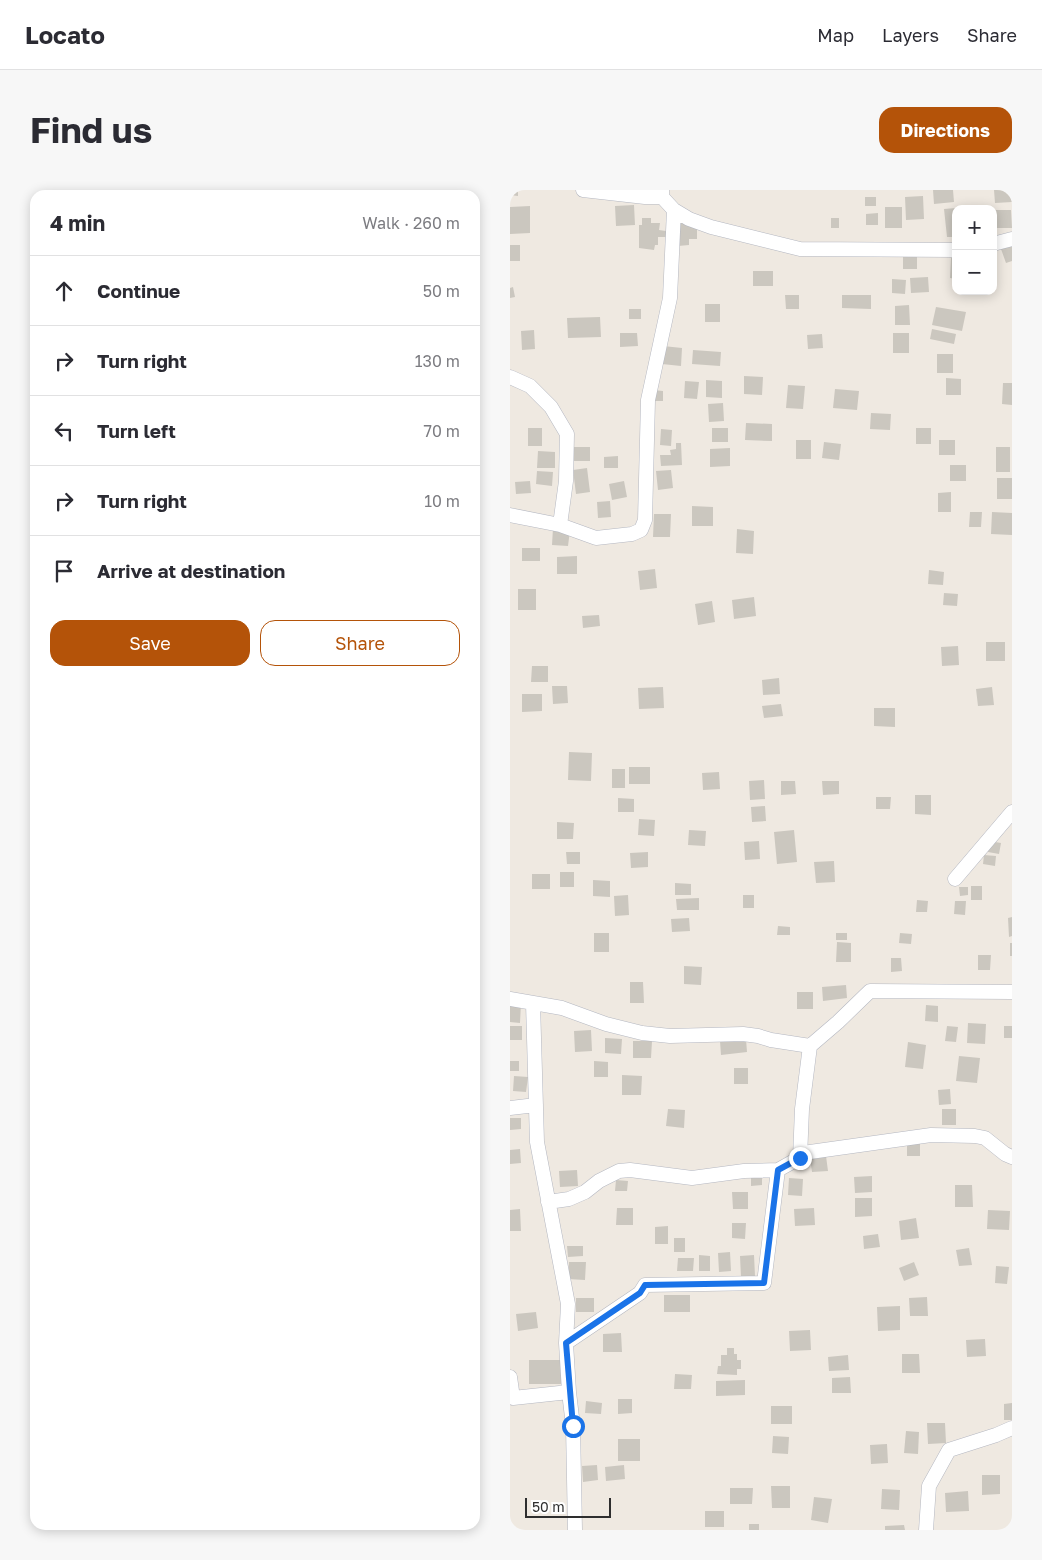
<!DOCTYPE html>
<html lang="en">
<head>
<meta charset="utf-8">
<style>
  :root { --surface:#fff; --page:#f7f7f7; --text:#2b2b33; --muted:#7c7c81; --line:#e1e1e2; --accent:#b45309 }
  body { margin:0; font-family:"Golos Text",sans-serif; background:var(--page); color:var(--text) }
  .controls { position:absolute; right:15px; top:15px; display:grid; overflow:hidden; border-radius:10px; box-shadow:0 2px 12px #0003 }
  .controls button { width:45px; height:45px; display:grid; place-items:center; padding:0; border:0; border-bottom:1px solid var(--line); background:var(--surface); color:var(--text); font:25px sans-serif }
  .scale { position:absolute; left:15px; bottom:12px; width:86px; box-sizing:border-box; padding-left:5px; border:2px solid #2e2e2e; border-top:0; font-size:14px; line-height:18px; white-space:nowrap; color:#2e2e2e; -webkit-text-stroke:4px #fff; paint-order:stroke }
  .stop { position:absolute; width:15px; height:15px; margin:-11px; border:4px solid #1a73e8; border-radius:50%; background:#fff }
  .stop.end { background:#1a73e8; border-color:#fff; box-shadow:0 1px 5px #0008 }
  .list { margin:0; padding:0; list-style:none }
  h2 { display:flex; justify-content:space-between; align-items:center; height:65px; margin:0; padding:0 20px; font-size:21px }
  h2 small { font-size:16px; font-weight:400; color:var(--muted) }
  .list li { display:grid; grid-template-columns:32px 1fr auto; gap:15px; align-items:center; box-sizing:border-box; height:70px; padding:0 20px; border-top:1px solid var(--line) }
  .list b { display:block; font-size:19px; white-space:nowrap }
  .list em { font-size:16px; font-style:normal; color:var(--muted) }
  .actions { display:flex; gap:10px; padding:15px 20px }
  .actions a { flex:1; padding:11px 0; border:1px solid var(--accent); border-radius:15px; text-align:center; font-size:18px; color:var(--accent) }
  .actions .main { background:var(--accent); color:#fff }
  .icon { flex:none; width:28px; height:28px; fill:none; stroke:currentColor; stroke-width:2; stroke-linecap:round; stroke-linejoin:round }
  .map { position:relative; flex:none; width:502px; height:1340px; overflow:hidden; border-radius:15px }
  header { display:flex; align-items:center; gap:30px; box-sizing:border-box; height:70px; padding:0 25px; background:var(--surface); border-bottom:1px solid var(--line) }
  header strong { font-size:24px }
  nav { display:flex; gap:28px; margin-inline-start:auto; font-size:18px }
  .intro { display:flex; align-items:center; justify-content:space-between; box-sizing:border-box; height:120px; padding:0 30px }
  h1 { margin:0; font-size:35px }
  .button { padding:12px 22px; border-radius:15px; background:var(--accent); color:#fff; font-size:18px; font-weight:700 }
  main { display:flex; gap:30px; padding:0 30px }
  aside { flex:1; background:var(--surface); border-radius:15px; box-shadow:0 2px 12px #0003 }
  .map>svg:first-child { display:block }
  .building { fill:#cbc7bf }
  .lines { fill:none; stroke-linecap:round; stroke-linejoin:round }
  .minor-casing { stroke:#b4b7c1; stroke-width:15 }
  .minor { stroke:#fff; stroke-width:14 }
  .route { stroke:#1a73e8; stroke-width:6 }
</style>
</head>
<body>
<header>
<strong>Locato</strong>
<nav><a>Map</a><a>Layers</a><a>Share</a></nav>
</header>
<div class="intro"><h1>Find us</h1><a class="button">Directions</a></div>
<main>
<aside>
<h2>4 min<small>Walk · 260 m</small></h2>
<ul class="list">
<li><svg class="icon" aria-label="ahead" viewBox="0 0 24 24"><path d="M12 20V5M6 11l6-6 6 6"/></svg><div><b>Continue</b></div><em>50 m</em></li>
<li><svg class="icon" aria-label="right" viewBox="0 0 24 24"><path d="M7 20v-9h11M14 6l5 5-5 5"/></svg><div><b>Turn right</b></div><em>130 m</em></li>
<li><svg class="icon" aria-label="left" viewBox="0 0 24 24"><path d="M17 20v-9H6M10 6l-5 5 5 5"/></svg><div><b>Turn left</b></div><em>70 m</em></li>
<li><svg class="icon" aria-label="right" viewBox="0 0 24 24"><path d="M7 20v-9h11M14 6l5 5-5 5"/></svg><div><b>Turn right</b></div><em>10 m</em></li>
<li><svg class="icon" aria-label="arrive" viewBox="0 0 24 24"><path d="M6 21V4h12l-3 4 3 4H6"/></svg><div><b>Arrive at destination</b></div></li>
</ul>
<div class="actions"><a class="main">Save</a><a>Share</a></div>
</aside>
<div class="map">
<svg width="502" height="1340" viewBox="0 0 502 1340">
  <rect width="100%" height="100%" fill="#efe9e1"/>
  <path class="building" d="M0,0H8V6L0,5Z
    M423,0H443L444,12L424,14Z
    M484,0H502V12L485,13Z
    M413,6L414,29L396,30L395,7Z
    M355,7H366V16H355Z
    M124,15L125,35L106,36L105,16Z
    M20,16V43L0,44V17Z
    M375,17H392V38H375Z
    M446,18V47H437L434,19Z
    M485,20H501L502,38H486Z
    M368,23V35H356V24Z
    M132,28H141V33H150L149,40L156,41V47H148V55H145L144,60L129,58V35H132Z
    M321,28H329V38H321Z
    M167,30L187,36V49H179V55L168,56Z
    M502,54V71L496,73L491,59Z
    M0,55H10V71H0Z
    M393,64H407V79H393Z
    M441,68H446V89L440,88Z
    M243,81H263V96H243Z
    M418,87L419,102L401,103L400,88Z
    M382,89L396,90L395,104L382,103Z
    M3,97L5,107L0,108V98Z
    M275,105H289V119H276Z
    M332,105H361V119L332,118Z
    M195,114H210V132H195Z
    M399,115L400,135H385V116Z
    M426,117L456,122L452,141L422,135Z
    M119,119H131V129H119Z
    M90,127L91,147L58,148L57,128Z
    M422,139L446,144L444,154L420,149Z
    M24,140L25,159L12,160L11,141Z
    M110,143H127L128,156L110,157Z
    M383,143H399V163H383Z
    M312,144L313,158L298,159L297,145Z
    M153,156L172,158L171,176L152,174Z
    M183,160L211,162L210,176L182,174Z
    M427,164H443V183H427Z
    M234,186L253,187L252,205L234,204Z
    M436,188L451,189V205H436Z
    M196,190L212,191V208L196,207Z
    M175,191L189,192L187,209L174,208Z
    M493,193H502V215L492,214Z
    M278,195L295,196L293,219L276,218Z
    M325,199L349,201L347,220L323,218Z
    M143,200L153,201V211H143Z
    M213,213L214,231L199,232L198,214Z
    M361,223L381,224L380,240L360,239Z
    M236,233L262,234V251L235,250Z
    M18,238H32V256H18Z
    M202,238H218V252H202Z
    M406,238H421V254H406Z
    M151,239L162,240L161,256L150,255Z
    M286,250H301V269H286Z
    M429,250H445V265H429Z
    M314,252L331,254L329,270L312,268Z
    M166,253H171L172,275L151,276L150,265H161L160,260L166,259Z
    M64,257H80V271H64Z
    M486,257H500V282H486Z
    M220,258V276L200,277V259Z
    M28,261L45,262V278H27Z
    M108,266V278H94V267Z
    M440,275H456V291H440Z
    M77,278L80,302L66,304L63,280Z
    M161,280L163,298L148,300L146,281Z
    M27,281L43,282L42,296L26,294Z
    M487,288H502V309H487Z
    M20,291L21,303L6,304L5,292Z
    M114,291L117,307L102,310L99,294Z
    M441,302V322H428V303Z
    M100,311L101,327L88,328L87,312Z
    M182,316L203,317V336H182Z
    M460,322H472L471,337H459Z
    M482,322L502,323V345L481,344Z
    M144,324H161L160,347H143Z
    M43,338L60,340L58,356L42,355Z
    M227,339L244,341L243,364L226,363Z
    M12,358H30V371H12Z
    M67,366V384H47V367Z
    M145,379L147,398L130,400L128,381Z
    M419,380L434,382L433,395L418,394Z
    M8,399H26V420H8Z
    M434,403L448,404L447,416L433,415Z
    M244,407L246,426L224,429L222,410Z
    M202,411L205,432L188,435L185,414Z
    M89,425L90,436L73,438L72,426Z
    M476,452H495V471H476Z
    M448,456L449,475L432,476L431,457Z
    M22,476H38V492H21Z
    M269,488L270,504L253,505L252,490Z
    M42,496H57L58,513L43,514Z
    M153,497L154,518L129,519L128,498Z
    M482,497L484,515L468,516L466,499Z
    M12,504H32V521L12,522Z
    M271,514L273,526L254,528L252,516Z
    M364,518H385V537L364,536Z
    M59,562L82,563L81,591L58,590Z
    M119,577H140V594H119Z
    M102,579H115V598H102Z
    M209,582L210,599L193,600L192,583Z
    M254,590L255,609L240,610L239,591Z
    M271,591H285L286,604L271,605Z
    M312,591H329V604L313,605Z
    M405,605H421V625L405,624Z
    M366,607H381L380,619H366Z
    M108,608L124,609V622H108Z
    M255,616L256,631L242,632L241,617Z
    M129,629L145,630L144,646L128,645Z
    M47,632L64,633L63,649H47Z
    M179,640L196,641L195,656L178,655Z
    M284,640L287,672L267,674L264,642Z
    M249,651L250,669L235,670L234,652Z
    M479,651L491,653L489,664L478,662Z
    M56,662H70V674H57Z
    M138,662V677L121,678L120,663Z
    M474,665L486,666L485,676L473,674Z
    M324,671L325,692L306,693L304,672Z
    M50,682H64V697H50Z
    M22,684H40V699H22Z
    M83,690L100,691V707L83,706Z
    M165,693L181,694V705H165Z
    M461,696H472V710H461Z
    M449,697H458V705L450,706Z
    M118,705L119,725L105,726L104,706Z
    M233,705H244V718H233Z
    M189,708V720H167L166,709Z
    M407,710L418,711L417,722H406Z
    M445,711H456L455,725L444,724Z
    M502,727V746L499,747L498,728Z
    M179,728L180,741L162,742L161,729Z
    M268,736L280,737V745H267Z
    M84,743H99V762H84Z
    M326,743H337V750H326Z
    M390,743L402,744L401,754L389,753Z
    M327,752L341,753V772H326Z
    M500,753H502V766H500Z
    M468,765H481L480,780H468Z
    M381,768H391L392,781L381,782Z
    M174,776L192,777L191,795L174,794Z
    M120,792H133L134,813H120Z
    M336,795L337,808L313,811L312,797Z
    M287,802H303V819H287Z
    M0,813H11L10,833L0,832Z
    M416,815L428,816V832L415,831Z
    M458,833L476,834L475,854L457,853Z
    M0,836H12V850H0Z
    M437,836L448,837L446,852L435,851Z
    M494,836H502V848H494Z
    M81,840L82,861L65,862L64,841Z
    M95,848L112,849L111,864L95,863Z
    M236,849L237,862L211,865L210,851Z
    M123,851H142L141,868H123Z
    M398,852L416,855L413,879L395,877Z
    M449,866L470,868L467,893L446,891Z
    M0,871H9V881H0Z
    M84,871L98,872V887H84Z
    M224,878H238V894H224Z
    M112,885L132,886L131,905H112Z
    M4,886L18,887L16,902L3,901Z
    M440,899L441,914L429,915L428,900Z
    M158,919L175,920L174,938L156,936Z
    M432,919H446V935H432Z
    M0,928H11V939L0,940Z
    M397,954H410V966H397Z
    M10,959L11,973L0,974V960Z
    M316,966L318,981L302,982L300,968Z
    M67,980L68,996L50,997L49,981Z
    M241,984H252V995L241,996Z
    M362,986V1002L345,1003L344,987Z
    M279,988L293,989L292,1006L278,1005Z
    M106,990L118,991L117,1001H105Z
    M445,995H462L463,1017H445Z
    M222,1002H238V1019H223Z
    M345,1008H362V1026L345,1027Z
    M107,1018H123V1035H106Z
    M304,1018L305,1035L285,1036L284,1019Z
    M10,1019L11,1041H0V1020Z
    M478,1020L500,1021L499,1040L477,1039Z
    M406,1028L409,1048L391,1050L389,1031Z
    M222,1033H236L235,1049L222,1048Z
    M158,1036V1054H145V1037Z
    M368,1044L370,1057L354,1059L353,1046Z
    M164,1048H175V1062H164Z
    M57,1056H73V1066L58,1067Z
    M459,1058L462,1075L449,1076L446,1060Z
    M220,1062L221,1081L209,1082L208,1063Z
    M189,1065L200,1066V1081H189Z
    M244,1065L245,1086L231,1087L230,1066Z
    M168,1068H184L183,1081H167Z
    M59,1072H76L75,1090L58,1089Z
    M404,1072L409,1085L394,1091L389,1078Z
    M486,1076L499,1077L497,1094L485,1093Z
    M154,1105H180V1122H154Z
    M417,1107L418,1126H400L399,1108Z
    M66,1108H84V1122H66Z
    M390,1116V1140L368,1141L367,1117Z
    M26,1122L28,1138L8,1141L6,1124Z
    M300,1140L301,1160L280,1161L279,1141Z
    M111,1143L112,1162H93V1144Z
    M475,1149L476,1166L457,1167L456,1150Z
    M217,1158H224V1164H227V1170H231V1179H227V1185L207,1184L208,1176H211V1165H217Z
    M392,1164H409L410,1183H392Z
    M338,1165L339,1180L319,1181L318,1167Z
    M19,1170H54V1194H19Z
    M165,1184L182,1185L181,1199H164Z
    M340,1187L341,1203H322V1188Z
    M235,1190V1205L206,1206V1191Z
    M108,1209H122V1223L108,1224Z
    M76,1211L92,1213L91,1224L75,1223Z
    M502,1213V1230H494V1214Z
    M261,1216H282V1234H261Z
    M417,1233H435L436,1253L418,1254Z
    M396,1241L409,1242L408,1264L394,1263Z
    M263,1246L279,1247L278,1264L262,1263Z
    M108,1249H130V1271H108Z
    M377,1254L378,1273L361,1274L360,1255Z
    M87,1275L88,1290L73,1292L72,1276Z
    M114,1275L115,1289L96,1291L95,1277Z
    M472,1285H490V1304L472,1305Z
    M261,1296H280V1318H262Z
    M220,1298H243L242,1314H220Z
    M372,1299L390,1300L389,1320L371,1319Z
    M458,1301L459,1321L436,1322L435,1303Z
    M304,1307L322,1309L318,1333L301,1330Z
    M195,1321H214V1337H195Z
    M239,1334H249V1340H239Z
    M394,1335L395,1340H375V1336Z"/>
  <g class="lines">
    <g class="minor-casing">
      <path id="minor" d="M73,0L135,7H152
        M152,0V7L164,20L179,29L201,37L290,59L446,60
        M483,54L502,49
        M0,187L20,196L41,217L57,244L56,291L50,335L0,325
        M50,335L86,348L122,344L131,340L135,330L138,210L160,108L164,20
        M445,689L502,622
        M0,809L52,818L96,834L132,843L160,846L233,844L248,846L261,850L300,856L328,832L360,801L502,802
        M23,813L27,952L58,1114L56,1153
        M0,918L26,915
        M290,968L292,919L300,856
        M38,1012L59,1009L75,1002L89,991L109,981L120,980L182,988L234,981L268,980
        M0,1187L3,1208L59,1202L56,1153L130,1103L135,1095L254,1093L268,980L300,962L421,945L465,946L475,948L495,964L502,967
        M59,1202L63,1236L65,1340
        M416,1340L419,1296L439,1260L486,1245L502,1238"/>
    </g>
    <use href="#minor" class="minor"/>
  </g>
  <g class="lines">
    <path class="route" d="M63,1236L56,1153L130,1103L135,1095L254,1093L268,980L290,968"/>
  </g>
</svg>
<div class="controls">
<button>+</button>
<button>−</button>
</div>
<div class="scale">50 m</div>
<div class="stop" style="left:63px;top:1236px"></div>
<div class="stop end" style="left:290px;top:968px"></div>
</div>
</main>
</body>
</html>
